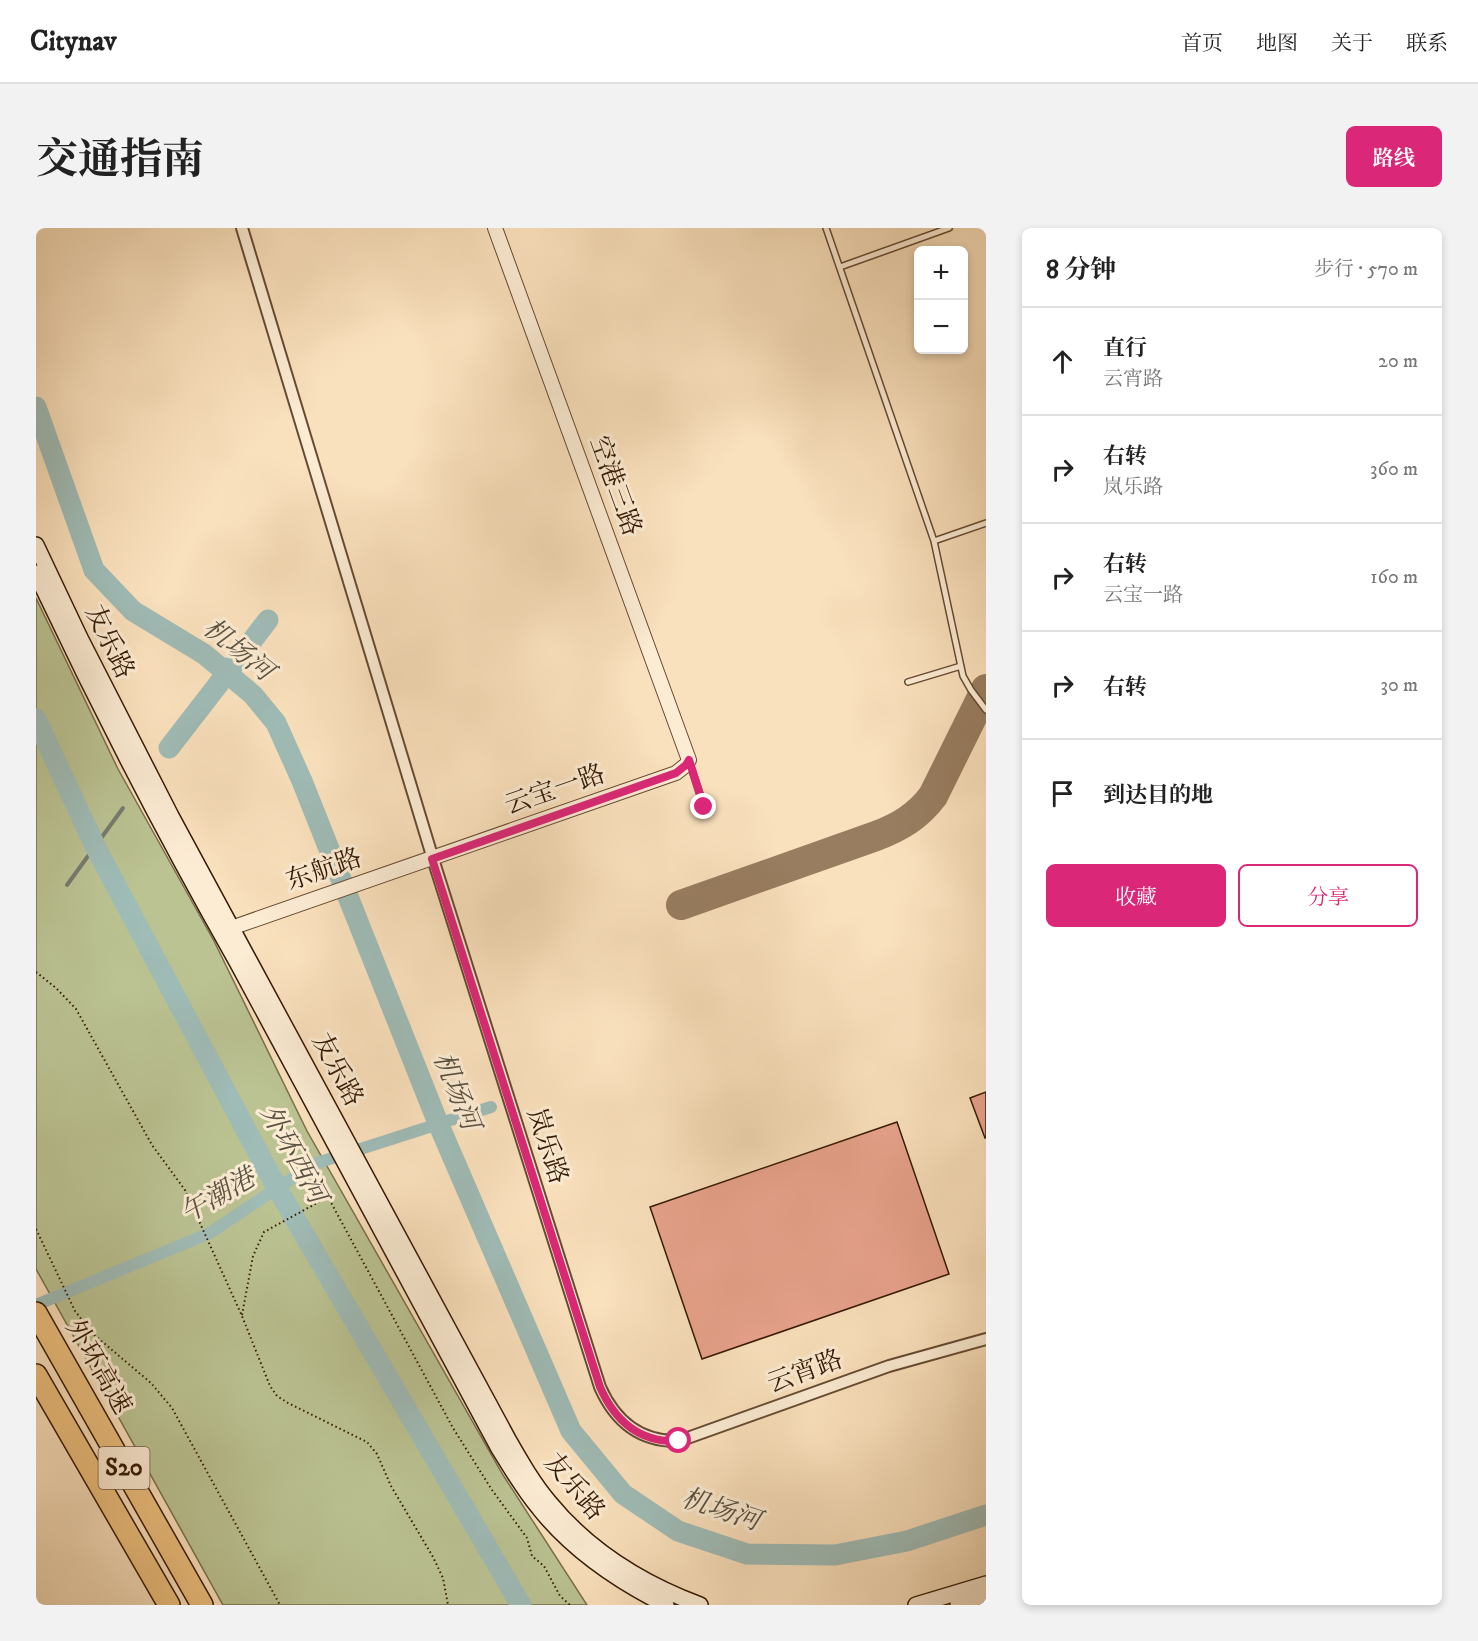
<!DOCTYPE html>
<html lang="zh">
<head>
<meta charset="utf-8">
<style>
  :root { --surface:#fff; --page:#f2f2f2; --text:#222; --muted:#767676; --line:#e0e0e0; --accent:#db2777 }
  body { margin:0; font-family:"IM FELL DW Pica","Noto Serif SC",serif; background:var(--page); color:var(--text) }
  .controls { position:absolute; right:18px; top:18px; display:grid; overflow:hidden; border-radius:9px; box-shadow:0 3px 9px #0003 }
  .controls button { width:54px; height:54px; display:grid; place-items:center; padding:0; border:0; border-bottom:2px solid var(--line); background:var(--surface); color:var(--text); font:30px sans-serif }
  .stop { position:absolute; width:18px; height:18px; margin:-14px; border:4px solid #db2777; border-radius:50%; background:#fff }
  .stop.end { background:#db2777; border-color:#fff; box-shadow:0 2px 6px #0008 }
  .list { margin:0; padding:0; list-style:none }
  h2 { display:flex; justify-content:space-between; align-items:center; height:78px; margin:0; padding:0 24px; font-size:26px }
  h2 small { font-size:20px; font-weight:400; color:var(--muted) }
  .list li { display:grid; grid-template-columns:39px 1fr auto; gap:18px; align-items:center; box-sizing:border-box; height:108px; padding:0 24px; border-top:2px solid var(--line) }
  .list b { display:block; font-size:22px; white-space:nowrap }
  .list p { margin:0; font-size:20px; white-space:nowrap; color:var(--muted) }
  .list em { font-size:20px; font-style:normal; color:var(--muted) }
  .actions { display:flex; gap:12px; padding:18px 24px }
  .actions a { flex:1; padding:14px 0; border:2px solid var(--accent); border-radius:9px; text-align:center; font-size:21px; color:var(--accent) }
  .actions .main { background:var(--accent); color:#fff }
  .icon { flex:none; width:33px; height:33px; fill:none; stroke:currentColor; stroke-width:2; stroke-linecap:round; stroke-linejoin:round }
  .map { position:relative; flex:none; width:950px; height:1377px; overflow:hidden; border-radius:9px }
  header { display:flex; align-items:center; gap:36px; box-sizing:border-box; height:84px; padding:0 30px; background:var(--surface); border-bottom:2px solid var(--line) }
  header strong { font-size:28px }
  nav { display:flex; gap:33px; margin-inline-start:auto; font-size:21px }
  .intro { display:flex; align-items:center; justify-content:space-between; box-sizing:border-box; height:144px; padding:0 36px }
  h1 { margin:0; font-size:42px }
  .button { padding:15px 27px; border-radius:9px; background:var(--accent); color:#fff; font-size:21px; font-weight:700 }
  main { display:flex; gap:36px; padding:0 36px }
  aside { flex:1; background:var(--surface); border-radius:9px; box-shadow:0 3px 9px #0003 }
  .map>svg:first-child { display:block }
  .green { fill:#bbc393; stroke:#786e4b; stroke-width:1.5 }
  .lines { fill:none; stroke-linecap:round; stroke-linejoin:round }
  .stream { stroke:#757b6f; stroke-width:4 }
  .canal { stroke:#9fbcb7; stroke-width:12 }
  .river { stroke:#9fbcb7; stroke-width:21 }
  .taxiway { stroke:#987d60; stroke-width:30 }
  .building { fill:#e9a38d; stroke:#351903; stroke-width:1.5 }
  .service-casing { stroke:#664b32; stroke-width:8 }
  .minor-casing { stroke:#664b32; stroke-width:14 }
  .tertiary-casing { stroke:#664b32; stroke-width:16 }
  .secondary-casing { stroke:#351903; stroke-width:18 }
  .motorway-casing { stroke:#351903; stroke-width:24 }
  .path { stroke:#351903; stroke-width:2; stroke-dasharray:1.5 3; stroke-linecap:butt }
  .service { stroke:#fcecd4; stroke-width:5 }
  .minor { stroke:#fcecd4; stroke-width:10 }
  .tertiary { stroke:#fcecd4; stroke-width:14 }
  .secondary { stroke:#fcecd4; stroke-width:15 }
  .motorway { stroke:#edc07e; stroke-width:21 }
  .route { stroke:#db2777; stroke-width:8 }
  .labels { text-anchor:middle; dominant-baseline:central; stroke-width:6; stroke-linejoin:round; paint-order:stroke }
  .shield { fill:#fcecd4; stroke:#715842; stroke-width:1.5 }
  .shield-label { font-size:24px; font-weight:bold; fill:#351903 }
  .street-label { font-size:26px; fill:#351903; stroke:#fcecd4 }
  .water-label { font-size:27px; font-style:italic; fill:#5a5242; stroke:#fcecd4 }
</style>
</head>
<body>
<header>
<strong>Citynav</strong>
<nav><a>首页</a><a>地图</a><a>关于</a><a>联系</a></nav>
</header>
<div class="intro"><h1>交通指南</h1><a class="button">路线</a></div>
<main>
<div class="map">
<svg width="950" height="1377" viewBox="0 0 950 1377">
  <rect width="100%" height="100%" fill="#fae1bd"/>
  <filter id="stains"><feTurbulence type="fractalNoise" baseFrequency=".00333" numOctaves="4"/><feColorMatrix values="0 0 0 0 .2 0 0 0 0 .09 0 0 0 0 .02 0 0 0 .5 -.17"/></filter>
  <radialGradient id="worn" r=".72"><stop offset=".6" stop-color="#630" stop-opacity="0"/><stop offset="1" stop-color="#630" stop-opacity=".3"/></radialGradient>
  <path class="green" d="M0,370L82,541L178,713L271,903L467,1247L551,1377H187L0,1041Z"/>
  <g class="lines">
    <path class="stream" d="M31,657L87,580"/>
    <path class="canal" d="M0,1077L174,1005L241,960L281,935L455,879"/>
    <path class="river" d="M0,179L58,342L97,383L168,426L217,467L240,495L266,553L402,895L535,1203L587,1266L642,1303L711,1326L799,1327L871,1313L950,1287
      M0,491L60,620L241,960L485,1377
      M133,520L232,392"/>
    <path class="taxiway" d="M645,677L840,608C864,599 882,588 897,568L950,461"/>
  </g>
  <path class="building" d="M950,864V910H949L934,870Z
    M861,894L913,1046L666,1131L614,979Z"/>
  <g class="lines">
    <g class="service-casing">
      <path id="service" d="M790,0L898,313L927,448L935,462L950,482
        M804,39L913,0
        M898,313L950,295
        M872,454L925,438
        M654,536L668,579"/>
    </g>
    <g class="minor-casing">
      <path id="minor" d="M206,0L397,631L564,1159C579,1193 604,1214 643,1213L853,1138L950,1111"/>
    </g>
    <g class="tertiary-casing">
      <path id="tertiary" d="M195,700L640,545L650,537L653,532L459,0"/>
    </g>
    <g class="secondary-casing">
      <path id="secondary" d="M0,317L44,410L135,588L473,1213C485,1234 497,1255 513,1274C553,1323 605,1355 664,1377
        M0,345C62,477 129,607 201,734L462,1219C475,1240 487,1261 503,1280C537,1323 582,1353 630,1377
        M880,1377L950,1356
        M922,1377L950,1368"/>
    </g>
    <g class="motorway-casing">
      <path id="motorway" d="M0,1085L166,1377
        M0,1147L133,1377"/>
    </g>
    <path class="path" d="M0,744L20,760L40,781L116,917L149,962L206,1088L234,1158L241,1168L252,1175L331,1214L341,1226L355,1258L397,1329L407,1350L412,1377
      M0,1001L39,1083L56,1105L115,1155L136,1180L244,1377
      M206,1087L217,1028L228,1004L292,969L417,1200L456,1262L491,1310L496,1328L508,1338L524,1368L534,1377"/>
    <use href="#service" class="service"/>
    <use href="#minor" class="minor"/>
    <use href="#tertiary" class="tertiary"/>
    <use href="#secondary" class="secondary"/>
    <use href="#motorway" class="motorway"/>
  </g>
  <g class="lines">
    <path class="route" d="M643,1213C604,1215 579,1193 564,1159L396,631L640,545L650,537L653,532L668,579"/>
  </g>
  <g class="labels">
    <rect class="shield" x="62.5" y="1219" width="51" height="42" rx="4.5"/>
    <g class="shield-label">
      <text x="88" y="1240">S20</text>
    </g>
    <g class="street-label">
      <text transform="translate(579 258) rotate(70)">空港三路</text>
      <text transform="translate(73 414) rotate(64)">友乐路</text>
      <text transform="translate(519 562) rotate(-19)">云宝一路</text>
      <text transform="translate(288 642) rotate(-19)">东航路</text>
      <text transform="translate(301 842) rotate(62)">友乐路</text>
      <text transform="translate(511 918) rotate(72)">岚乐路</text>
      <text transform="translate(62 1139) rotate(60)">外环高速</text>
      <text transform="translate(769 1144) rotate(-20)">云宵路</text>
      <text transform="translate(538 1259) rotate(50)">友乐路</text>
    </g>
    <g class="water-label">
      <text transform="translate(202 422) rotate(39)">机场河</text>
      <text transform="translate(420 863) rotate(68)">机场河</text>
      <text transform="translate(257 926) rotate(61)">外环西河</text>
      <text transform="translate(182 968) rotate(-30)">午潮港</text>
      <text transform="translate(685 1282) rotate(18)">机场河</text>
    </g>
  </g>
  <rect width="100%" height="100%" filter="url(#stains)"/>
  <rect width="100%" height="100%" fill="url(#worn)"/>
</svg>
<div class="controls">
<button>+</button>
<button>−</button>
</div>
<div class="stop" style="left:643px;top:1213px"></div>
<div class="stop end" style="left:668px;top:579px"></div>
</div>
<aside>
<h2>8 分钟<small>步行 · 570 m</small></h2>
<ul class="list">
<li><svg class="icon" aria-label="ahead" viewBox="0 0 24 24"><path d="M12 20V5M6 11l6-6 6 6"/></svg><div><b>直行</b><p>云宵路</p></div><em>20 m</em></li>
<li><svg class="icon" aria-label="right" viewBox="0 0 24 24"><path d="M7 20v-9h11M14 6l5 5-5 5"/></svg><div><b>右转</b><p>岚乐路</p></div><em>360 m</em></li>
<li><svg class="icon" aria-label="right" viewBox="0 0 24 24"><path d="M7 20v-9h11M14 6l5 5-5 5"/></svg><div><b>右转</b><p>云宝一路</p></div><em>160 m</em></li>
<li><svg class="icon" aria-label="right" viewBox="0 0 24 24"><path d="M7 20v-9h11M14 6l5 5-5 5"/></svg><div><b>右转</b></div><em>30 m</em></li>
<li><svg class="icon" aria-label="arrive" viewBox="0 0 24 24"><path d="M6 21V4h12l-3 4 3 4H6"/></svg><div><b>到达目的地</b></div></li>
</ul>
<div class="actions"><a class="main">收藏</a><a>分享</a></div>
</aside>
</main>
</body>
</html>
